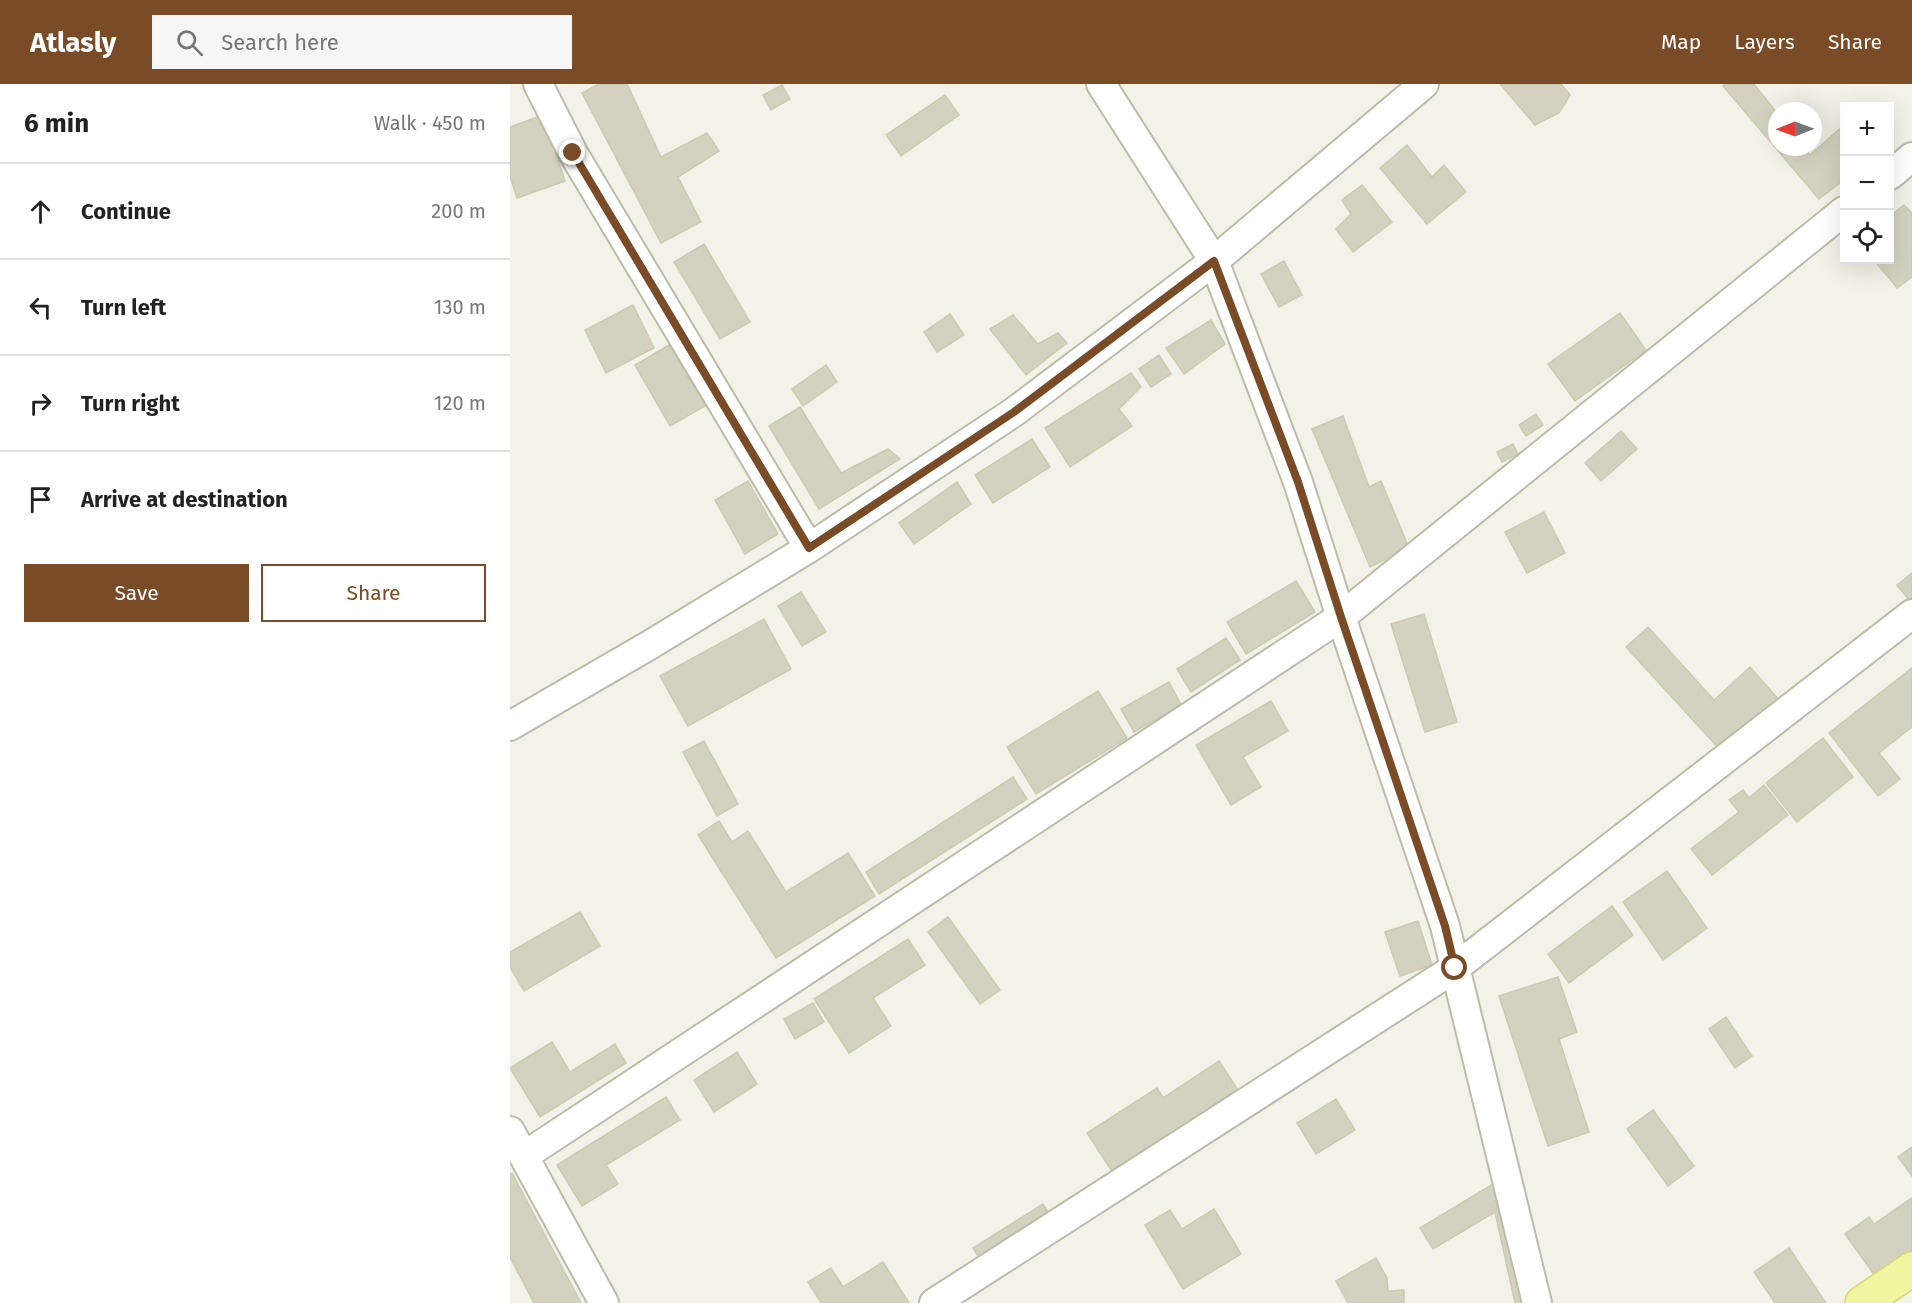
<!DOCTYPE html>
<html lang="en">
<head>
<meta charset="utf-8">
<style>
  :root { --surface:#fff; --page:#f6f6f6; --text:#222; --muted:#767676; --line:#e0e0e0; --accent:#794c27 }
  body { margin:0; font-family:"Fira Sans",sans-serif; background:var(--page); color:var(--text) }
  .controls { position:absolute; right:18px; top:18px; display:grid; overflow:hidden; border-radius:0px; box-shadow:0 6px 24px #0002 }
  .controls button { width:54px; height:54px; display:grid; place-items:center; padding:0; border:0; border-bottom:2px solid var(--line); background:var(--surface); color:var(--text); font:30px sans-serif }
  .compass { position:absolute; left:1258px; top:18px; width:54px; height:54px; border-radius:50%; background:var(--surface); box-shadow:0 6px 24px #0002; rotate:269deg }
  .stop { position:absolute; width:18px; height:18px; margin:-14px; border:4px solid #794c27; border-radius:50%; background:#fff }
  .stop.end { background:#794c27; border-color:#fff; box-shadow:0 2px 6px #0008 }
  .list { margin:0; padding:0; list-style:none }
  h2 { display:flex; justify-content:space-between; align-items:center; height:78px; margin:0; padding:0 24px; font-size:26px }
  h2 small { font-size:20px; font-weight:400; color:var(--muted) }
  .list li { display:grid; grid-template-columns:39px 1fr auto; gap:18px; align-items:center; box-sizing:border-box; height:96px; padding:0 24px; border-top:2px solid var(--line) }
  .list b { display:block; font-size:22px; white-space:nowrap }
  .list em { font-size:20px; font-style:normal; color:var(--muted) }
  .actions { display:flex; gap:12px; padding:18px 24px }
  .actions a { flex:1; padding:14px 0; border:2px solid var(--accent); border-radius:0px; text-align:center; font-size:21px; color:var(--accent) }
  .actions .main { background:var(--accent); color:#fff }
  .icon { flex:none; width:33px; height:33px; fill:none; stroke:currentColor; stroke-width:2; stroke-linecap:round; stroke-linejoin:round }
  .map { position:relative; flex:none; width:1402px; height:1219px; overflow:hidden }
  header { display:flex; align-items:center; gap:36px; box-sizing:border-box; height:84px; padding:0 30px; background:var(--accent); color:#fff }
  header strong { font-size:28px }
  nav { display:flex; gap:33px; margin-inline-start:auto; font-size:21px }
  .search { width:420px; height:54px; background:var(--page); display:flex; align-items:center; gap:15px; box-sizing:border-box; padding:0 21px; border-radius:0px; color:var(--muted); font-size:22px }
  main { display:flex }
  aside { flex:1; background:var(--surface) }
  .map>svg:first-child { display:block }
  .building { fill:#d3d1bf; stroke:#cdcab2; stroke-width:1.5 }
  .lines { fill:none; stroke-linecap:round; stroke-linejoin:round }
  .minor-casing { stroke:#bdbcab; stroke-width:32 }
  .major-casing { stroke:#d8d771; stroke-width:36 }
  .minor { stroke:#fff; stroke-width:28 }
  .major { stroke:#f3f49f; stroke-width:33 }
  .route { stroke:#794c27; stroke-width:8 }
</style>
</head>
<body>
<header>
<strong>Atlasly</strong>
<div class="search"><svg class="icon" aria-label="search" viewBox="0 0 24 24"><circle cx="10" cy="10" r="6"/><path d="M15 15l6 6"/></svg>Search here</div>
<nav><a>Map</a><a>Layers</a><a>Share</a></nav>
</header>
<main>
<aside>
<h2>6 min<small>Walk · 450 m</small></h2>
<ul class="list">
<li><svg class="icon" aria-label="ahead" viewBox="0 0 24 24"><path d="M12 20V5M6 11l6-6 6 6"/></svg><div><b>Continue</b></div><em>200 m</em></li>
<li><svg class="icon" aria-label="left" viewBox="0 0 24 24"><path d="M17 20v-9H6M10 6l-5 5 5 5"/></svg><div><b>Turn left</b></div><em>130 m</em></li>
<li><svg class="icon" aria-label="right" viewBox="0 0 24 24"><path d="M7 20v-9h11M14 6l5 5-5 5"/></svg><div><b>Turn right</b></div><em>120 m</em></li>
<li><svg class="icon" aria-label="arrive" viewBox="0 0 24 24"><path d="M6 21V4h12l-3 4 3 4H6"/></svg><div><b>Arrive at destination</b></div></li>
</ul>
<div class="actions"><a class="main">Save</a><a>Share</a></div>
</aside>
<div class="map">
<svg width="1402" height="1219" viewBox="0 0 1402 1219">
  <rect width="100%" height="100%" fill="#f2f2e8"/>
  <path class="building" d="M89,0H117L151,73L197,49L209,67L168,93L191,138L151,159L72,9Z
    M990,0H1051L1060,11L1049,29L1025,41Z
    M1215,0H1244L1267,29V63H1294L1300,71L1334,41V96L1309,115L1213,2Z
    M272,1L280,15L261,26L253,11Z
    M435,11L449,31L391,72L376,51Z
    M33,31L55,97L7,114L0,92V43Z
    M897,61L922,93L934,81L956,108L917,140L870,84Z
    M852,101L882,138L843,168L826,145L841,130L832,116Z
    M1394,121L1402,129V193L1387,204L1364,176H1380V132Z
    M194,160L240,238L210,255L164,178Z
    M774,177L792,211L769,223L751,190Z
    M123,221L144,264L96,289L75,246Z
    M1110,229L1136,266L1065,317L1038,280Z
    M440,230L454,251L427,268L414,248Z
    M503,231L528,260L548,249L557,259L516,291L480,245Z
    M701,236L715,260L674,290L656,264Z
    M159,261L195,322L160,342L125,281Z
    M649,271L661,290L641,303L629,285Z
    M316,281L327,298L293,322L282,305Z
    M621,289L631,303L609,325L622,342L560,383L535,344Z
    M290,323L331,389L378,365L390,375L309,425L259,342Z
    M1026,330L1033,341L1016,352L1009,341Z
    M833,332L859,403L871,397L899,464L860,483L802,345Z
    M1111,347L1127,365L1091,397L1075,379Z
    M522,355L540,383L483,419L465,391Z
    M1003,360L1008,370L992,378L987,368Z
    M238,397L268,450L235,470L205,416Z
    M447,398L461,420L404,460L389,439Z
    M1034,428L1055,469L1017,489L995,448Z
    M1402,489V516L1400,517L1387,501Z
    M786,497L805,528L736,570L717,538Z
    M291,508L316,548L292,562L268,522Z
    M914,530L947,638L915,648L881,540Z
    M254,535L281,585L178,642L150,592Z
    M1138,543L1204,616L1240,583L1270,617L1213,669L1116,563Z
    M716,554L730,576L681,608L667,585Z
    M1402,584V643L1369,669L1390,695L1368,712L1319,649Z
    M659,598L671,621L624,648L611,625Z
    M588,607L617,654L526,710L497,663Z
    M761,617L778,647L733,673L751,703L721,721L686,661Z
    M1313,654L1343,693L1287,738L1256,699Z
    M194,657L228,720L207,732L173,668Z
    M503,693L517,715L369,810L356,788Z
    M1254,701L1278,731L1202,791L1181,765L1229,728L1219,716L1233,706L1239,714Z
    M209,737L222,758L238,747L276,808L338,769L365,812L266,874L188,751Z
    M1157,787L1197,844L1153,876L1113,818Z
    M1102,822L1123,851L1059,899L1038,870Z
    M70,828L90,862L14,907L0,883V868Z
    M438,833L490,906L470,920L418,848Z
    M908,837L922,881L890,892L875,848Z
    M398,855L415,881L363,914L381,942L339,969L304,915Z
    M1048,893L1067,948L1049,955L1079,1048L1038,1062L989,912Z
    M303,919L314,938L285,955L274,935Z
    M1216,933L1242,972L1225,984L1199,945Z
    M42,958L60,988L105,960L116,979L30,1033L0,984Z
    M227,968L247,1000L204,1028L184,996Z
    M709,977L730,1009L605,1092L577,1049L647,1004L653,1014Z
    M156,1013L170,1036L96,1081L108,1100L72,1122L47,1081Z
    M826,1015L845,1046L806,1070L787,1039Z
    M1143,1026L1184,1082L1158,1102L1117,1045Z
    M1402,1063V1092L1388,1073Z
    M2,1089L71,1219H24L0,1173V1090Z
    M988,1097L1015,1219H1005L985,1128L923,1165L910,1144Z
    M1402,1114V1176L1370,1199L1335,1150L1359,1133L1364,1140Z
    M533,1120L544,1138L474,1182L463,1164Z
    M704,1125L731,1170L673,1205L635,1141L660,1126L672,1145Z
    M1279,1164L1316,1219H1265L1244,1188Z
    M866,1174L877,1194L878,1207L894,1206V1219H838L826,1197Z
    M373,1178L399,1219H311L298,1198L321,1184L333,1203Z"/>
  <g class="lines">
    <g class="minor-casing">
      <path id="minor" d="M28,0L63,69L299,464
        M591,0L704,177L788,398L831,533L935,842L1027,1219
        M1380,91L1402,73
        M0,642L138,562L299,464L504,328L704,177L914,0
        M0,1047L94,1219
        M14,1072L831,533L1334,127
        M424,1219L945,884L1402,530"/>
    </g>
    <g class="major-casing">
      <path id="major" d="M1352,1219L1402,1185"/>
    </g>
    <use href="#minor" class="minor"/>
    <use href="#major" class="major"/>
  </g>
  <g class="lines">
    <path class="route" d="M63,69L299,464L504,328L704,177L788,398L831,533L935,842L945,884"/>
  </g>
</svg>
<div class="controls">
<button>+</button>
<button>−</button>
<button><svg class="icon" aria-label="locate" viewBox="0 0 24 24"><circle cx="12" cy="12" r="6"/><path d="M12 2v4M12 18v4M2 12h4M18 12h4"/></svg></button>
</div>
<svg class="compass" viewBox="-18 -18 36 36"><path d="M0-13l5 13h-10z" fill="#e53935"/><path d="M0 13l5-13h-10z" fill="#767676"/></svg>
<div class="stop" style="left:945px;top:884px"></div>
<div class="stop end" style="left:63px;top:69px"></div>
</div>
</main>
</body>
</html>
